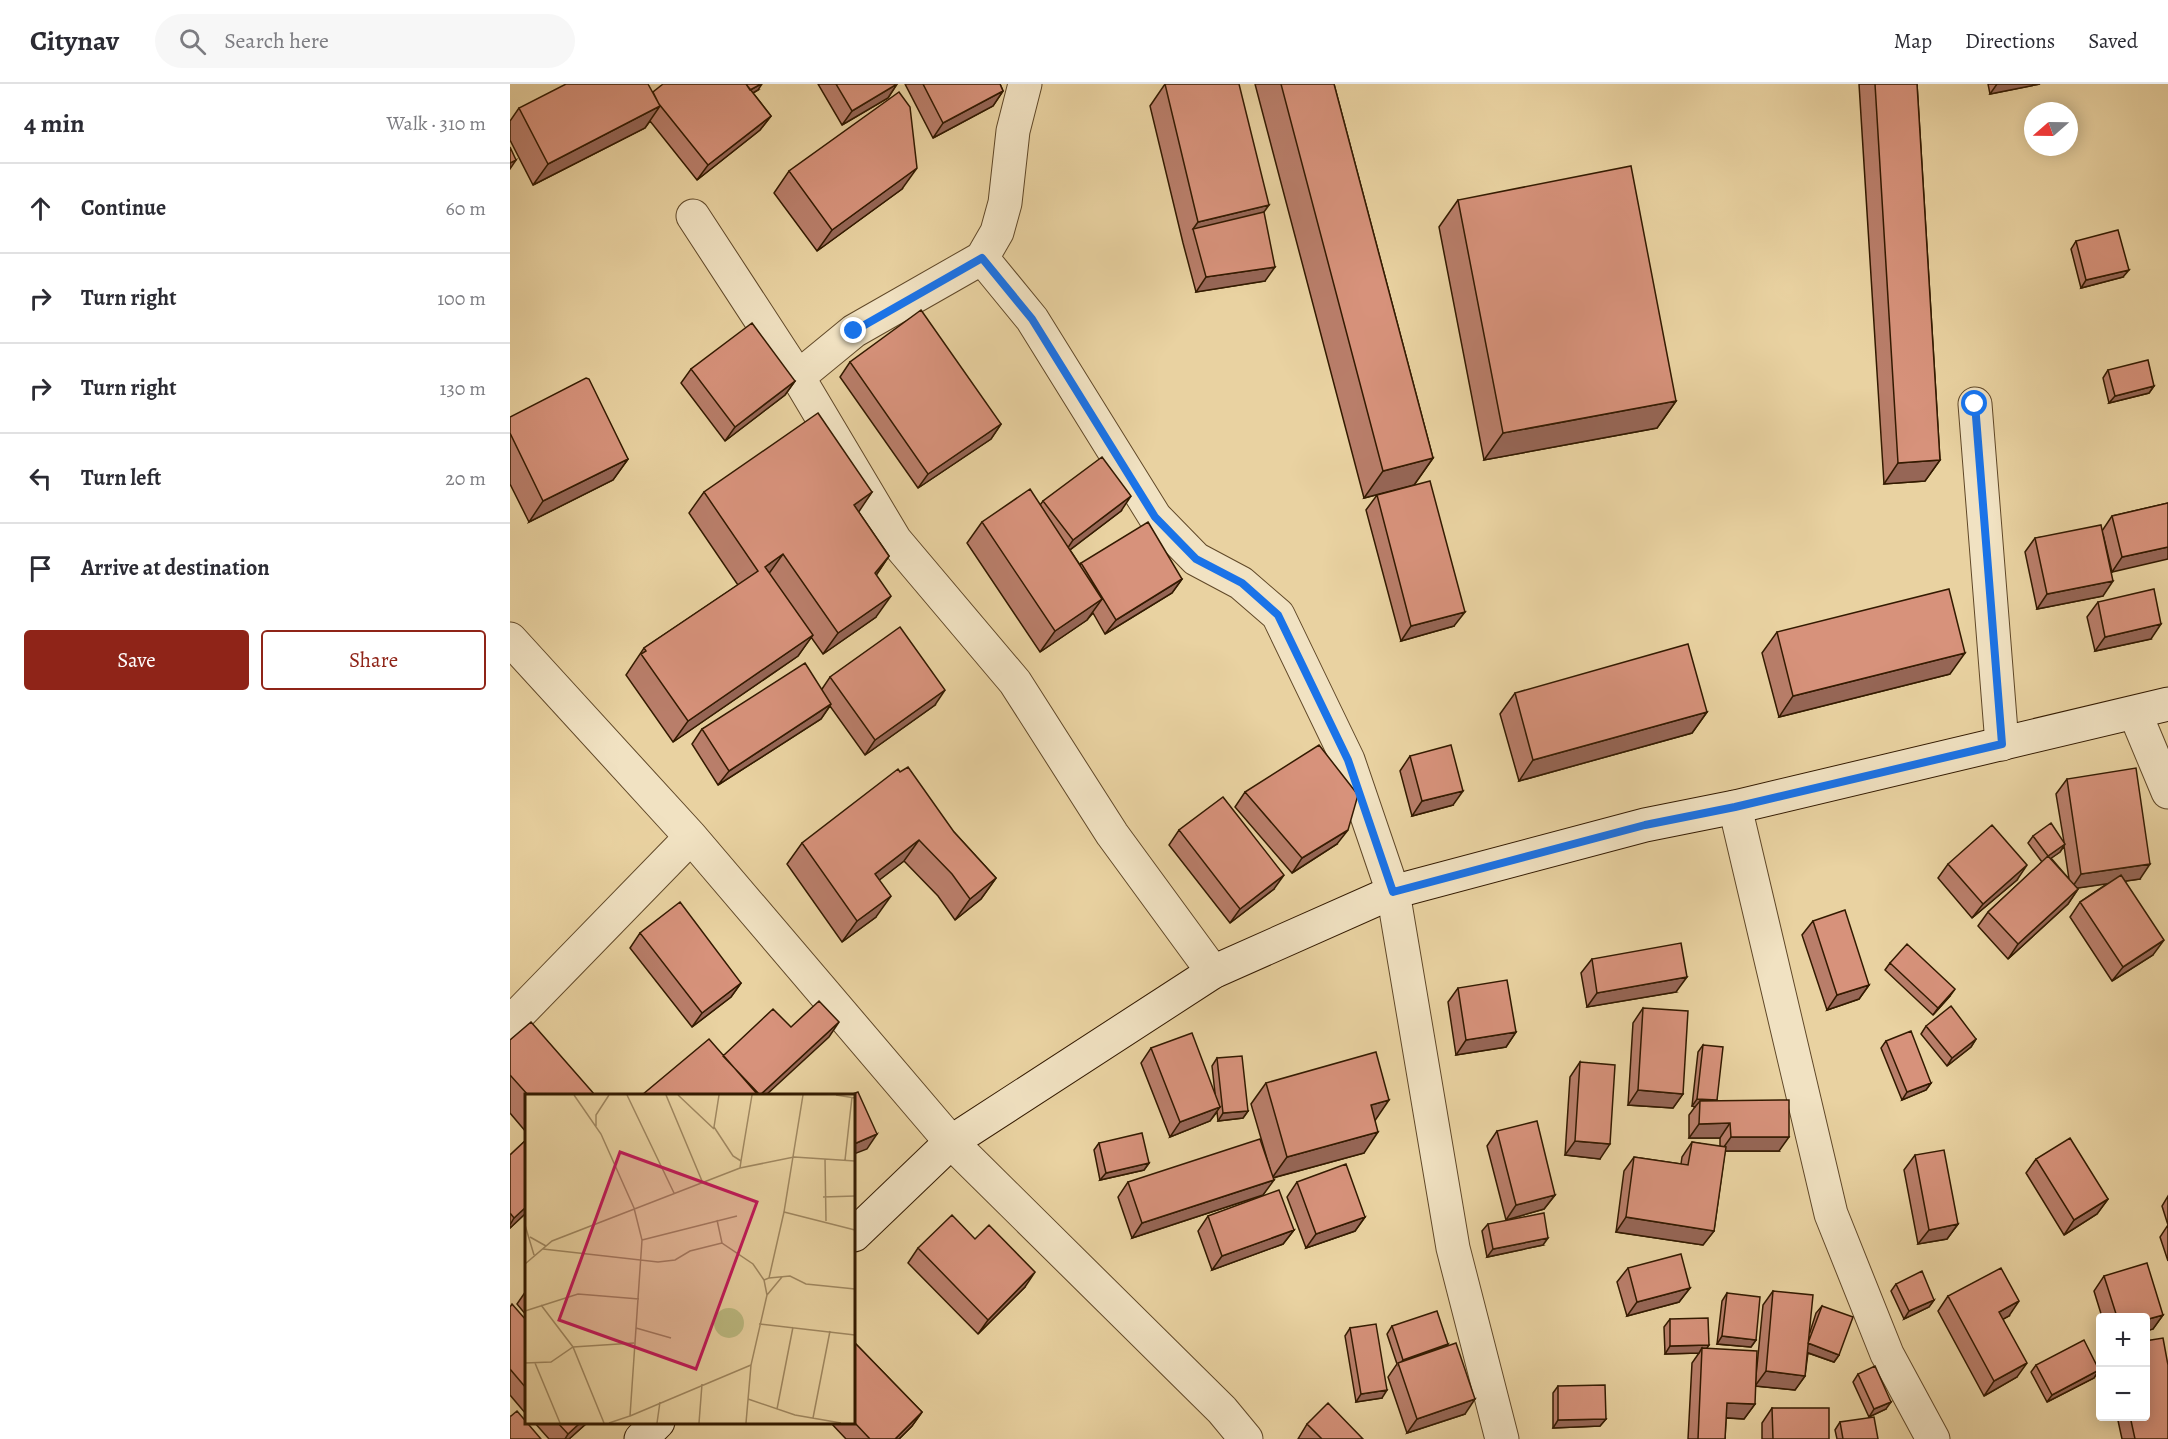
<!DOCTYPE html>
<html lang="en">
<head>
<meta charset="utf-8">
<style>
  :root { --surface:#fff; --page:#f7f7f7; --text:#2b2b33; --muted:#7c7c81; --line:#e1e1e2; --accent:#8f2418 }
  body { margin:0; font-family:Alegreya,serif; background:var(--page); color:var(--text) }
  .controls { position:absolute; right:18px; bottom:18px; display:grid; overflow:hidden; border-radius:6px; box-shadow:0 3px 15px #0003 }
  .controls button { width:54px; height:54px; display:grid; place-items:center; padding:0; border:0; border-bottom:2px solid var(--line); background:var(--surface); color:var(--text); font:30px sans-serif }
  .compass { position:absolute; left:1514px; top:18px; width:54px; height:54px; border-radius:50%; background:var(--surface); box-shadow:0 3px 15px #0003; rotate:250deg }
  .stop { position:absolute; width:18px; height:18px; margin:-14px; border:4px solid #1a73e8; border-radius:50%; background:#fff }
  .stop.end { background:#1a73e8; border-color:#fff; box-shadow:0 2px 6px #0008 }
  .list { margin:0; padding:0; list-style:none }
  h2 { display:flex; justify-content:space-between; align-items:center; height:78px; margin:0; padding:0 24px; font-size:26px }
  h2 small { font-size:20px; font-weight:400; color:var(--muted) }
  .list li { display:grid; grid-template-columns:39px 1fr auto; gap:18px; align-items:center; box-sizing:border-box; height:90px; padding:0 24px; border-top:2px solid var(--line) }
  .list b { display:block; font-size:22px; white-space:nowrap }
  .list em { font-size:20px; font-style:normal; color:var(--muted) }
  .actions { display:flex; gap:12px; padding:18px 24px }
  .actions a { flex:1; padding:14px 0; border:2px solid var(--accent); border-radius:6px; text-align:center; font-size:21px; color:var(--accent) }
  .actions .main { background:var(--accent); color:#fff }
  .icon { flex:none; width:33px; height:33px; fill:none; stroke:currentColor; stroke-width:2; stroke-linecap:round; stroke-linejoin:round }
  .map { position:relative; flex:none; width:1658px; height:1355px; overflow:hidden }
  header { display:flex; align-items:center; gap:36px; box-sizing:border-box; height:84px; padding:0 30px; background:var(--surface); border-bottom:2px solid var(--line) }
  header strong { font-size:28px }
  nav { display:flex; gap:33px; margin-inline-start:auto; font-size:21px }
  .search { width:420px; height:54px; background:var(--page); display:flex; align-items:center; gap:15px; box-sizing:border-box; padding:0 21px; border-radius:33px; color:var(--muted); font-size:22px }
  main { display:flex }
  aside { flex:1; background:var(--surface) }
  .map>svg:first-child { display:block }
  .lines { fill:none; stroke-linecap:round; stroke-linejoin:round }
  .street-casing { stroke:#604828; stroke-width:35 }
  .secondary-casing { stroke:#331a00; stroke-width:35 }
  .street { stroke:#f1e2c2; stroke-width:33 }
  .secondary { stroke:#f1e2c2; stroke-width:33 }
  .wall { fill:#b97e6a; stroke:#331a00; stroke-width:1.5; fill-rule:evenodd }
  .shaded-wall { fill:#966656; stroke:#331a00; stroke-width:1.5 }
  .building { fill:#d7927b; stroke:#331a00; stroke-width:1.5 }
  .route { stroke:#1a73e8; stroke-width:8 }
  .inset-road { fill:none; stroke:#a08861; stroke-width:1.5 }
  .view { fill:#c2185b; fill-opacity:0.15; stroke:#c2185b; stroke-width:3 }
  .inset-edge { fill:none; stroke:#331a00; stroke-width:3 }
</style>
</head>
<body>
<header>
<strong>Citynav</strong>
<div class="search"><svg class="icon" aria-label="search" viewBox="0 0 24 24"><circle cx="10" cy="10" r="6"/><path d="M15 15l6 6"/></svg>Search here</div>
<nav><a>Map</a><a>Directions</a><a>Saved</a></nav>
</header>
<main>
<aside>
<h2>4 min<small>Walk · 310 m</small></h2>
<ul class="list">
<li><svg class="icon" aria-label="ahead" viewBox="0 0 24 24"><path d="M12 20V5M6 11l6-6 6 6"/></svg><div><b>Continue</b></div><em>60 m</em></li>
<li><svg class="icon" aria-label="right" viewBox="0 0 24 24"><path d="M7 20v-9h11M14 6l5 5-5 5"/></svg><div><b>Turn right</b></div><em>100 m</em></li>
<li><svg class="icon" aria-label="right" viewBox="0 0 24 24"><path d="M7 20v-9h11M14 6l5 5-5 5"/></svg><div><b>Turn right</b></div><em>130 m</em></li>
<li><svg class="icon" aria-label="left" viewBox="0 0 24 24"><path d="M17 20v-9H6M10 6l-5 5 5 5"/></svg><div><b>Turn left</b></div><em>20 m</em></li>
<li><svg class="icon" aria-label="arrive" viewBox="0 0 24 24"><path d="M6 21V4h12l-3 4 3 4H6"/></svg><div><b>Arrive at destination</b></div></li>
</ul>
<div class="actions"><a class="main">Save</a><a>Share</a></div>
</aside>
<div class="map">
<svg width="1658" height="1355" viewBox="0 0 1658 1355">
  <rect width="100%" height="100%" fill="#e9d2a1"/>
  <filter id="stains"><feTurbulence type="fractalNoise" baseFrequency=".00333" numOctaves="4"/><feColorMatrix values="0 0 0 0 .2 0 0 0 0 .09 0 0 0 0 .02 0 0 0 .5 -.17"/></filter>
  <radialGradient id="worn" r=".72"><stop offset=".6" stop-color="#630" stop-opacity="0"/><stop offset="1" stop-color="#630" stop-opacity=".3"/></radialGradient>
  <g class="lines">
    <g class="street-casing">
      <path id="street" d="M183,132L288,293L385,456L505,598L602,750L703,888
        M472,174L522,235L645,433L686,475L731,499L768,531L838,676L883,808L943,1164L992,1355
        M288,293L344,247L472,174L487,148L495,119L503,47L515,0
        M1465,320L1492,660
        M0,555L181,753L441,1058L712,1326L736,1355
        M1625,629L1658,708
        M1225,723L1321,1130L1377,1270L1423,1355
        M0,939L181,753"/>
    </g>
    <g class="secondary-casing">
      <path id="secondary" d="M344,1151L441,1058L703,888L883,808L1135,741L1225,723L1658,620
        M131,1355L148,1338"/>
    </g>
    <use href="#street" class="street"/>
    <use href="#secondary" class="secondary"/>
  </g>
  <path class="wall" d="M308,0H387L378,14L332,41Z
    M395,0H490L493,7L483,22L423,54Z
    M655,0L755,197L686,208L673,159L640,22Z
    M745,0H824L923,374L904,401L854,414Z
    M1349,0H1407L1430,376L1415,397L1374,400Z
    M1478,0H1530L1480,10Z
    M248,6L243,9L261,32L250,46L187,96L140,37L135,44L23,101L0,56V37L9,24L143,8Z
    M279,87L392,105L307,167L264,109Z
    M948,116L1166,317L1147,344L974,376L929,143Z
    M1566,157L1613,193L1571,204L1561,165Z
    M340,278L491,340L481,355L408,404L330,293Z
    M181,285L285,297L275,311L215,357L171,299Z
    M1598,286L1644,302L1639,309L1599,319L1593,294Z
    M0,333L118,375L103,396L19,438L0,400Z
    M194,408H362L348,427L379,472L366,491V533L313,570L301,553L288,572L163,658L116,591L134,564L228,501L179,429Z
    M867,411L944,542L891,557L856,426Z
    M533,417L611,427L560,466L570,481L571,479L672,495L662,509L595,550L583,529L577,536L530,568L457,459L472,438L530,421Z
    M1658,419L1602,488L1593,450V512L1527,525L1515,468L1525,454L1592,447L1602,432Z
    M1588,518L1641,555L1585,567L1577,533Z
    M1267,548L1440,590L1269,633L1252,569Z
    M320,593L425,621L355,671L320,622L311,635L208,701L182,660L192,645L312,605Z
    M1005,609L1197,628L1182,649L1009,697L990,630Z
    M900,672L943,721L902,732L890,687Z
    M1557,695L1630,795L1615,797L1643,871L1602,897L1560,833L1570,818L1598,799L1567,804L1568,805L1558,820L1498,875L1468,842L1478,828L1532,778L1518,759L1523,752L1554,758L1546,710ZM1554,762L1559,795L1541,774L1550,768Z
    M735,708L827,760L782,789L725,723Z
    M669,746L764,805L720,839L659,761Z
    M444,748L486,794L471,815L445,836L428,812L394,777L369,796L366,833L332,858L277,780L292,759Z
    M1438,780L1507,796L1462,834L1428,794Z
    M1303,837L1359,901L1349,915L1317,926L1292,851Z
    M130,849L231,899L221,913L182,943L120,864Z
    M1082,875L1166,908L1077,923L1071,889Z
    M1380,879L1440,912L1423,931L1375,886Z
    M948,904L1006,948L996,963L946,971L938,918Z
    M1133,924L1173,1010L1163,1024L1118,1021L1123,939Z
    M1416,942L1466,955L1461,963L1437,982L1411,950Z
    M0,956L85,1011H16V1048L0,1029Z
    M1376,957L1421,999L1416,1006L1392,1016L1371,964Z
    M1193,961L1207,1016L1269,1067H1215L1204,1147L1193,1161L1106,1148L1114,1087L1124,1073L1171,1080L1172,1073L1182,1058L1210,1063V1054H1179V1031L1185,1023L1182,1022L1188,968Z
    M641,964L705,1009L702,982L707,974L738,1027L733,1034L708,1037L707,1028L700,1037L660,1053L631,979Z
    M1070,978L1090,1075L1055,1071L1060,993Z
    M756,999L865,1036L854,1069L763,1094L753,1111L622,1154L608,1113L618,1098L760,1085L741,1020Z
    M987,1047L1045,1111L1034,1125L996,1136L977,1062Z
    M16,1056V1129L0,1144V1071Z
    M589,1059L639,1079L634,1086L590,1096L584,1066Z
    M1405,1071L1448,1140L1437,1155L1408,1160L1394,1086Z
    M1526,1075L1598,1115L1587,1130L1554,1151L1516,1089Z
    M787,1098L855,1133L845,1147L796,1164L777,1113Z
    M1658,1112V1177L1650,1153L1658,1141L1652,1122Z
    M698,1132L784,1146L773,1160L702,1186L688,1147Z
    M978,1140L1033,1161L977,1173L972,1147Z
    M465,1155L515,1203L468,1250L398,1179L408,1164Z
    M1118,1184L1180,1204L1169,1218L1117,1232L1107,1198Z
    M1594,1192L1653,1231L1643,1245L1635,1233H1592L1584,1207Z
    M1386,1200L1424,1216L1419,1223L1394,1235L1381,1207Z
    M16,1207V1231L7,1220Z
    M1263,1207L1300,1248L1306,1229L1312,1222L1329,1271L1324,1278L1298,1269L1295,1292L1285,1306L1245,1302L1253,1221Z
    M1217,1209L1246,1256L1241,1263L1207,1260L1212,1217Z
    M1438,1212L1499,1232L1493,1235L1507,1293L1474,1312L1428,1227Z
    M0,1223L16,1236V1330L0,1311Z
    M1160,1235L1197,1264L1245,1320L1234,1335L1216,1334L1215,1355H1178L1182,1279L1189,1269L1155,1270L1154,1243Z
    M882,1242L937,1262L955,1330L897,1349L878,1293L887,1280L877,1250Z
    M840,1244L872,1314L846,1318L835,1252Z
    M344,1258L412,1328L402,1342L389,1355H336L320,1338H344Z
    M1526,1281L1589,1286L1584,1294L1537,1318L1521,1288Z
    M1348,1290L1376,1325L1359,1333L1343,1298Z
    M1048,1302L1096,1335L1090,1342L1043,1344V1309Z
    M1262,1324L1319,1355H1252V1339Z
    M1607,1332H1635L1658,1355H1612Z
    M24,1338H78L59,1355H39Z
    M1330,1338L1368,1355H1327L1325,1346Z
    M797,1340L853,1355H788Z"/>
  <path class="shaded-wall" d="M251,0H252L248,6L229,17L235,9Z
    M387,0L378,14L332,41L342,27Z
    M1487,0H1530L1480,10Z
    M493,7L483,22L423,54L433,39Z
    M150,22L135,44L23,101L38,80Z
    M261,32L250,46L187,96L198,81Z
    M6,76L0,85V79Z
    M407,84L392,105L307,167L322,146Z
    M759,121L744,142L683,145L688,138Z
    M765,183L755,197L686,208L696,193Z
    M1619,186L1613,193L1571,204L1576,196Z
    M285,297L275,311L215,357L225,343Z
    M1644,302L1639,309L1599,319L1605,312Z
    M1166,317L1147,344L974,376L993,349Z
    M491,340L481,355L408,404L418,390Z
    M923,374L904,401L854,414L873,387Z
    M118,375L103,396L19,438L33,417Z
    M1430,376L1415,397L1374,400L1388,379Z
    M362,408L348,429L344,421Z
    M621,412L611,427L553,471L563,456Z
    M1658,463V475L1602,488L1612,473Z
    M273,470L258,491L255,483Z
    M379,472L365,493V489Z
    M672,495L662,509L595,550L606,536Z
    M1603,497L1593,512L1527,525L1537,510Z
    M381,512L366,533L313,570L328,549Z
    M592,515L577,536L530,568L545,547Z
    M955,528L944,542L891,557L901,542Z
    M1651,540L1641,555L1585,567L1595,553Z
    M303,551L288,572L163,658L178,637Z
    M1455,569L1440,590L1269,633L1283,612Z
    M435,606L425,621L355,671L365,656Z
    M321,620L311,635L208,701L219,687Z
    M1197,628L1182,649L1009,697L1023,676Z
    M953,707L943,721L902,732L912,717Z
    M838,746L827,760L782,789L792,774Z
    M409,756L394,777L350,811L365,790Z
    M1555,760L1550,768L1533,780L1538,772Z
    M1640,780L1630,795L1561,805L1571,790Z
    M1517,781L1507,796L1462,834L1473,820Z
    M774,791L764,805L720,839L730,825Z
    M486,794L471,815L445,836L460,815Z
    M1568,805L1558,820L1498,875L1508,860Z
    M381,812L366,833L332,858L347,837Z
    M1654,856L1643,871L1602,897L1613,883Z
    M1177,893L1166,908L1077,923L1087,909Z
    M231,899L221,913L182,943L192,929Z
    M1359,901L1349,915L1317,926L1327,911Z
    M1445,905L1440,912L1423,931L1428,924Z
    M329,938L319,953L256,1011H250Z
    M1006,948L996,963L946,971L956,956Z
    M1466,955L1461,963L1437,982L1442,974Z
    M1421,999L1416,1006L1392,1016L1397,1008Z
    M1128,1006L1173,1010L1163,1024L1118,1021Z
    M1187,1015L1207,1017H1190L1185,1023L1182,1022Z
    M879,1016L864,1038L861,1021Z
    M710,1023L700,1037L660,1053L670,1038Z
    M738,1027L733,1034L708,1037L713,1029Z
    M1220,1039L1210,1054H1179L1189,1040Z
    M868,1048L854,1069L762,1094L777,1073Z
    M367,1050L357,1065L344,1070V1060Z
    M1221,1053H1279L1269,1067H1211Z
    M1065,1057L1100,1060L1090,1075L1055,1071Z
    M639,1079L634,1086L590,1096L596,1089Z
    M764,1096L753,1111L622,1154L632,1139Z
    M1045,1111L1034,1125L996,1136L1006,1121Z
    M1598,1115L1587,1130L1554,1151L1564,1136Z
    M16,1123V1129L0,1144V1141L4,1134Z
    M855,1133L845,1147L796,1164L806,1150Z
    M1116,1133L1204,1147L1193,1161L1106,1148Z
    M1448,1140L1437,1155L1408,1160L1419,1146Z
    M784,1146L773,1160L702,1186L712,1172Z
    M1038,1154L1033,1161L977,1173L983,1165Z
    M525,1188L515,1203L468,1250L478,1236Z
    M1180,1204L1169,1218L1117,1232L1127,1218Z
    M1424,1216L1419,1223L1394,1235L1399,1227Z
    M1509,1217L1499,1232L1479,1243L1489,1228Z
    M1653,1231L1643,1245L1635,1248V1236Z
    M1212,1252L1246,1256L1241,1263L1207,1260Z
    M1298,1259L1329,1271L1324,1278L1293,1267Z
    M938,1260L933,1267L889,1281L893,1276Z
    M1199,1261L1194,1269L1192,1264L1189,1269L1155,1270L1160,1262Z
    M1517,1279L1507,1293L1474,1312L1484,1297Z
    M1589,1286L1584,1294L1537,1318L1542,1311Z
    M1256,1287L1295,1292L1285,1306L1245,1302Z
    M877,1306L872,1314L846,1318L851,1310Z
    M965,1315L955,1330L897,1349L907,1335Z
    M1381,1318L1376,1325L1359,1333L1364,1325Z
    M1217,1319L1245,1320L1234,1335L1207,1333Z
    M412,1328L402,1342L389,1355H385Z
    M1096,1335L1090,1342L1043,1344L1048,1336Z
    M71,1338H78L59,1355H55L58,1350Z"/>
  <path class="building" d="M56,0H138L150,22L38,80L9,24Z
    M153,0H236L261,32L198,81L149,20L143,8Z
    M236,0H251L240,6Z
    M326,0H387L342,27Z
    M413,0H490L493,7L433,39Z
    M655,0H729L759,121L688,138Z
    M771,0H824L923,374L873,387Z
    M1365,0H1407L1430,376L1388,379Z
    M389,8L400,23L407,84L322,146L279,87Z
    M0,63L6,76L0,79Z
    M1121,82L1166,317L993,349L948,116Z
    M754,128L765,183L696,193L683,145Z
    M1608,146L1619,186L1576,196L1566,157Z
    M411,226L491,340L418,390L340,278Z
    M242,239L285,297L225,343L181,285Z
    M1638,276L1644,302L1605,312L1598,286Z
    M76,294L79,295L118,375L33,417L0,349V333Z
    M308,329L362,408L344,421L379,472L365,489L381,512L328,549L273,470L255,483L303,551L178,637L131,570L136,567L134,564L248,487L194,408Z
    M592,373L621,412L563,456L533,417Z
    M920,397L955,528L901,542L867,411Z
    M520,405L592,515L545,547L472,438Z
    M1658,419V463L1612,473L1602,432Z
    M638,438L672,495L606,536L571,479Z
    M1591,441L1603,497L1537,510L1525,454Z
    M1439,505L1455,569L1283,612L1267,548Z
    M1644,505L1651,540L1595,553L1588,518Z
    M390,543L435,606L365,656L320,593Z
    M1178,560L1197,628L1023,676L1005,609Z
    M295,579L321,620L219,687L192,645Z
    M809,661L848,711L838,746L792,774L735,708Z
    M941,661L953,707L912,717L900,672Z
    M398,683L444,748L486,794L460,815L442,790L409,756L365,790L381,812L347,837L292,759L388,685L390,688Z
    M1626,684L1640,780L1571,790L1557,695Z
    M713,713L774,791L730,825L669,746Z
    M1541,739L1555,760L1538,772L1523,752Z
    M1482,741L1517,781L1473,820L1438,780Z
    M1538,772L1568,805L1508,860L1478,828Z
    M1611,791L1654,856L1613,883L1570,818Z
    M170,818L231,899L192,929L130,849Z
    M1335,826L1359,901L1327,911L1303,837Z
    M1171,859L1177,893L1087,909L1082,875Z
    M1397,860L1445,905L1428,924L1380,879Z
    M997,896L1006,948L956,956L948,904Z
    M309,917L329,938L250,1011L213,972L263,925L281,943Z
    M1441,922L1466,955L1442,974L1416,942Z
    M1133,924L1178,927L1173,1010L1128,1006Z
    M21,938L85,1011H18L0,991V956Z
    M1401,947L1421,999L1397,1008L1376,957Z
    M682,949L710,1023L670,1038L641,964Z
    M199,955L248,1011H132Z
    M1193,961L1213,963L1207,1016L1187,1015Z
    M866,968L879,1016L861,1021L868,1048L777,1073L756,999Z
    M732,972L738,1027L713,1029L707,974Z
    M1070,978L1105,981L1100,1060L1065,1057Z
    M348,1008L367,1050L344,1060V1011H340Z
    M1279,1016V1053H1221L1220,1039L1189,1040L1190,1017Z
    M1027,1037L1045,1111L1006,1121L987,1047Z
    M632,1049L639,1079L596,1089L589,1059Z
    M1560,1054L1598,1115L1564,1136L1526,1075Z
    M750,1055L764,1096L632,1139L618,1098Z
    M16,1056V1123L4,1134L0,1129V1071Z
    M1182,1058L1216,1063L1204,1147L1116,1133L1124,1073L1178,1081Z
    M1434,1066L1448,1140L1419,1146L1405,1071Z
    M836,1080L855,1133L806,1150L787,1098Z
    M769,1106L784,1146L712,1172L698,1132Z
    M1034,1129L1038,1154L983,1165L978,1140Z
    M442,1131L465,1155L479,1141L525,1188L478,1236L408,1164Z
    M1171,1170L1180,1204L1127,1218L1118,1184Z
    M1637,1179L1653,1231L1635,1236V1233H1607L1594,1192Z
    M1491,1184L1509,1217L1489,1228L1517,1279L1484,1297L1438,1212Z
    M1412,1187L1424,1216L1399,1227L1386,1200Z
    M1263,1207L1303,1211L1295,1292L1256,1287Z
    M1217,1209L1250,1213L1246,1256L1212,1252Z
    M2,1220L16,1236V1304L0,1285V1223Z
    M1312,1222L1343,1233L1329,1271L1298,1259Z
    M927,1227L938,1260L893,1276L882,1242Z
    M1198,1234L1199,1261L1160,1262V1235Z
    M866,1240L877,1306L851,1310L840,1244Z
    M1653,1254L1658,1281V1355H1625L1620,1332H1635V1257Z
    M1574,1256L1589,1286L1542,1311L1526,1281Z
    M344,1258L412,1328L385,1355H360L344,1338Z
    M946,1259L965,1315L907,1335L888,1279Z
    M1192,1264L1247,1267L1245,1320L1217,1319L1215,1355H1188Z
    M1365,1282L1381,1318L1364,1325L1348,1290Z
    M1095,1301L1096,1335L1048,1336V1302Z
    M818,1319L853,1355H812L797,1340Z
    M1262,1324H1319V1355H1263Z
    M7,1327L31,1355H0V1332H1Z
    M1364,1333L1368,1355H1333L1330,1338Z
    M47,1338H71L58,1350Z"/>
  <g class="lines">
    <path class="route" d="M344,247L472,174L522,235L645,433L686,475L732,499L768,531L838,676L883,808L1135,741L1225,723L1492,660L1465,320"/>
  </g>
  <g transform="translate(15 1010)">
    <rect width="330" height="330" fill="#e9d2a1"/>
    <path d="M189 229a15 15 0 1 1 30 0a15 15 0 1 1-30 0Z" fill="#bcba81"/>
    <path class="inset-road" d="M49,1L76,40L109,114L117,146L105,322L84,329M102,1L149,99M141,1L177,87M153,1L189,35M194,1L189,33L208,62L216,67L215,74M311,1L330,4M71,32V21L84,1M300,65L301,127M320,66L327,3M216,67L227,1M298,103L330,102M259,118L330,136M192,126L197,149L228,170L239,186M0,131L9,161M5,143L21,152M117,146L212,122M18,155L133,168L150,166L165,157L197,149M0,170L27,147L215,74L269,63L330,67M244,184L265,182L281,190L330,195M242,201L257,183M16,211L48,253L79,329M0,217L53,200L114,205M234,230L330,241M111,234L146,244M0,269L26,268L48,253L109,249M10,269L35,329M223,305L270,321L316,329M252,315L268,233M105,322L226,271M288,324L305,237M132,329L135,308M174,329L177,290M221,329L226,271L242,201L239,186L244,184L259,118L278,1"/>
    <path class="view" d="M95,58L232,108L171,275L34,226Z"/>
    <rect width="330" height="330" class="inset-edge"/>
  </g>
  <rect width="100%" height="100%" filter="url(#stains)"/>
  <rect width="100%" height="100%" fill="url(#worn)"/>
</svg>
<div class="controls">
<button>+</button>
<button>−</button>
</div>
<svg class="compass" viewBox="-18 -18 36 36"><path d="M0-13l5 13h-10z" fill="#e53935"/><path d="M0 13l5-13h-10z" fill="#7c7c81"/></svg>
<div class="stop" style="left:1465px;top:320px"></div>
<div class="stop end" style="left:344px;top:247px"></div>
</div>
</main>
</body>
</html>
